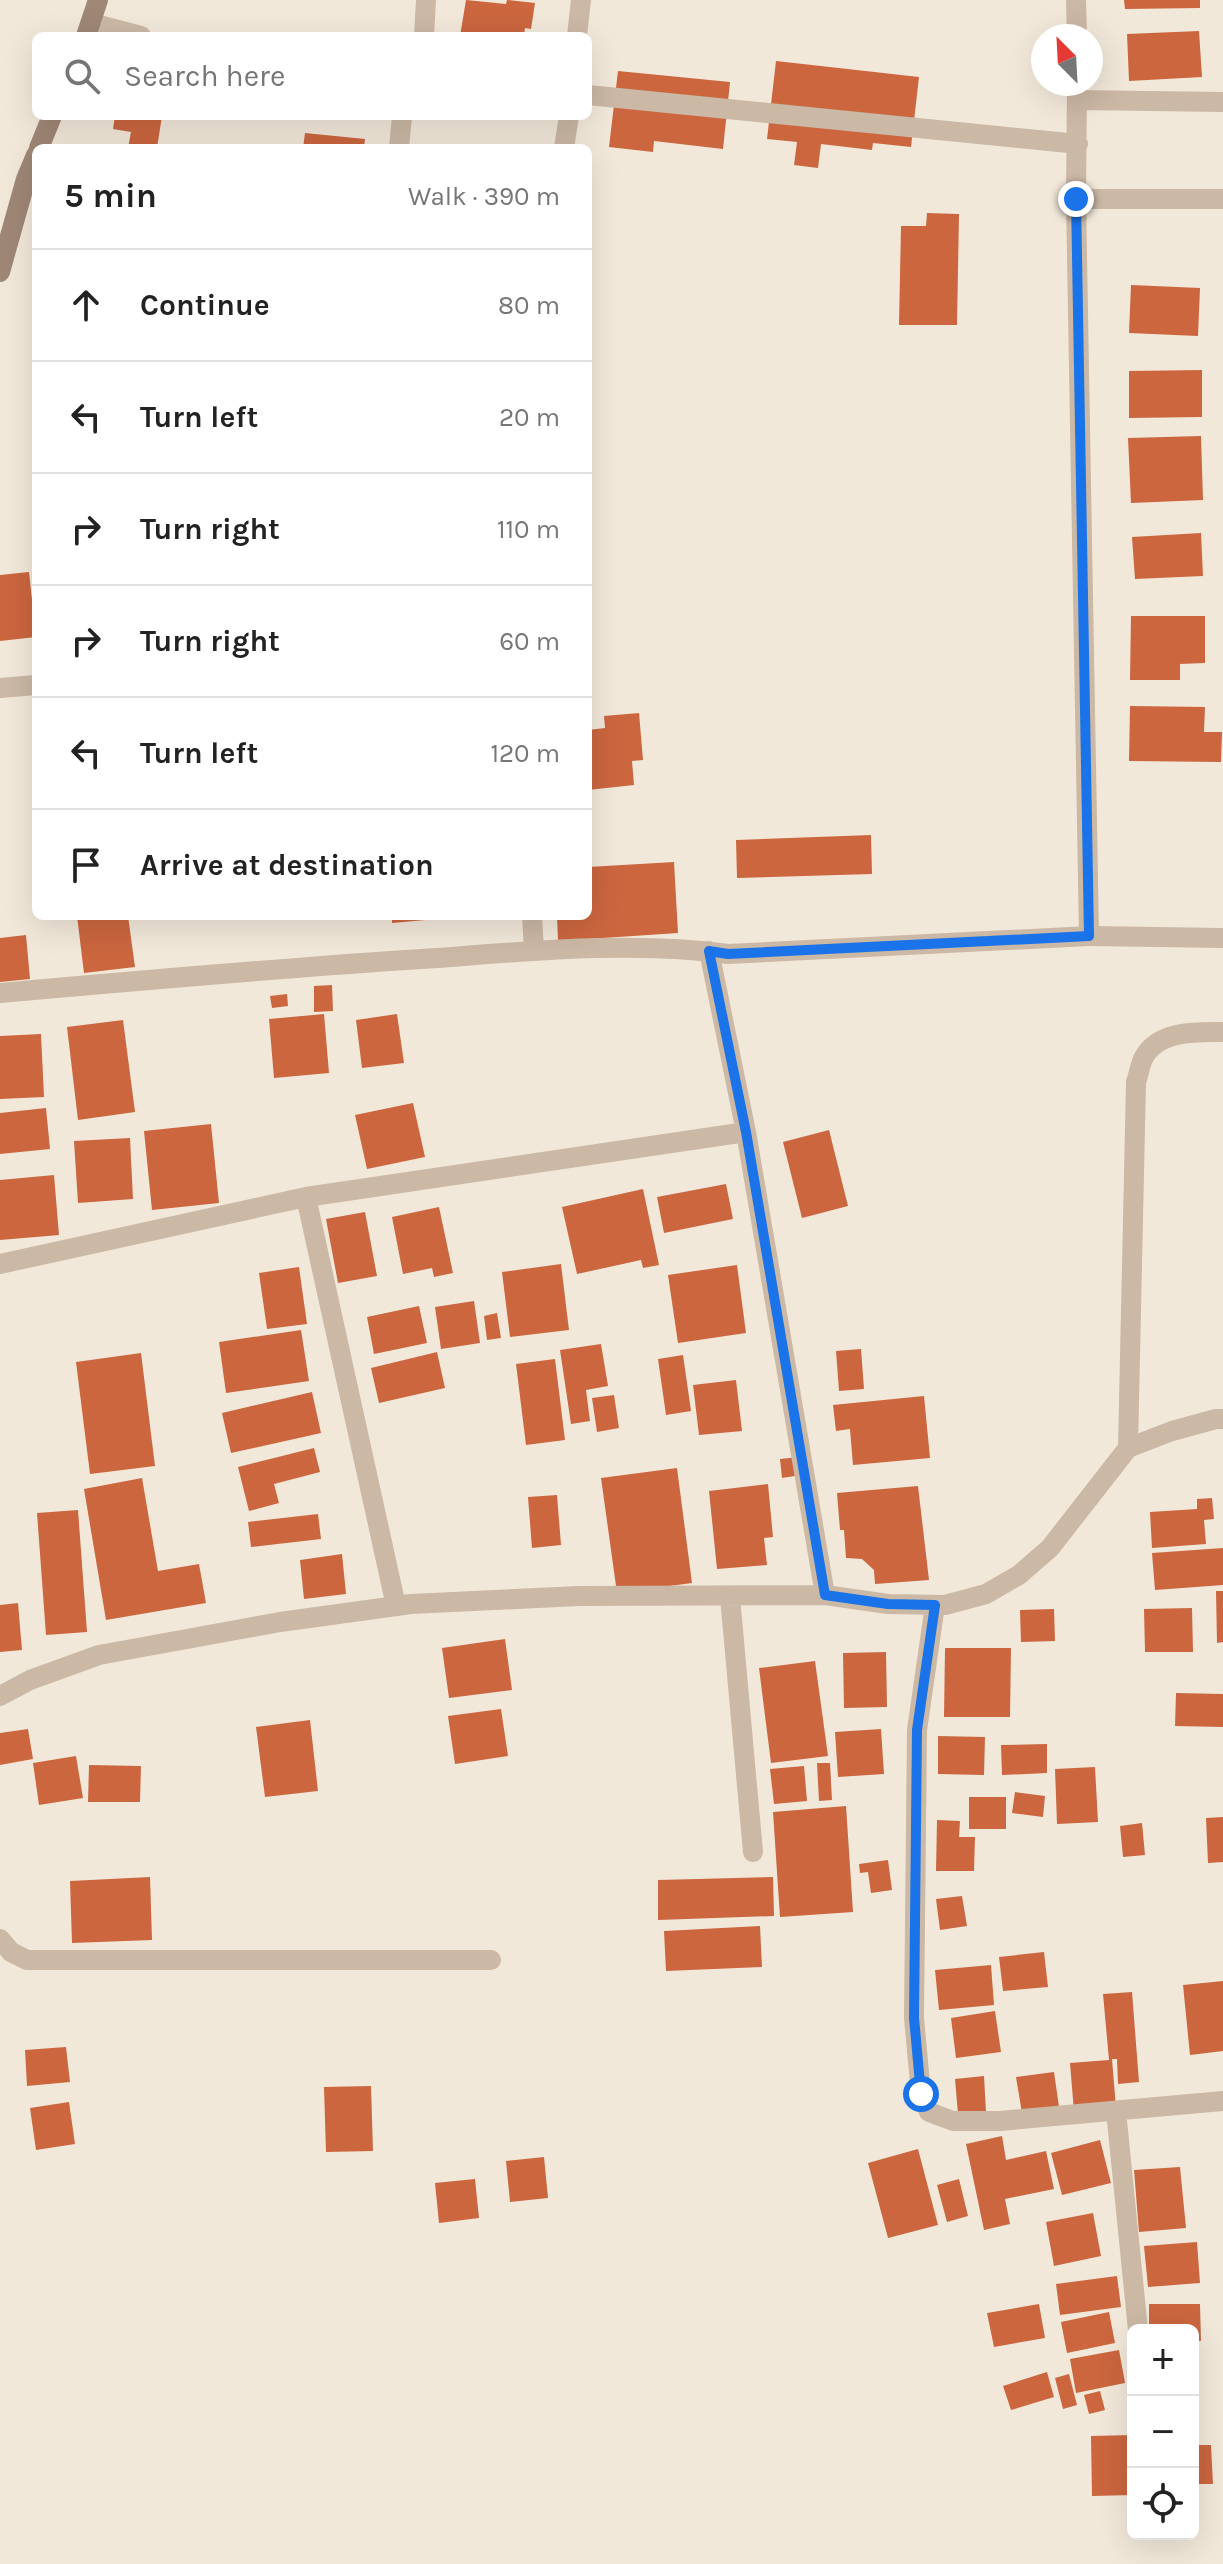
<!DOCTYPE html>
<html lang="en">
<head>
<meta charset="utf-8">
<style>
  :root { --surface:#fff; --page:#f6f6f6; --text:#222; --muted:#767676; --line:#e0e0e0 }
  body { margin:0; font-family:Karla,sans-serif; background:var(--page); color:var(--text) }
  .controls { position:absolute; right:24px; bottom:24px; display:grid; overflow:hidden; border-radius:12px; box-shadow:0 8px 32px #0002 }
  .controls button { width:72px; height:72px; display:grid; place-items:center; padding:0; border:0; border-bottom:2px solid var(--line); background:var(--surface); color:var(--text); font:40px sans-serif }
  .compass { position:absolute; left:1031px; top:24px; width:72px; height:72px; border-radius:50%; background:var(--surface); box-shadow:0 8px 32px #0002; rotate:336deg }
  .stop { position:absolute; width:24px; height:24px; margin:-18px; border:6px solid #1a73e8; border-radius:50%; background:#fff }
  .stop.end { background:#1a73e8; border-color:#fff; box-shadow:0 2px 8px #0008 }
  .list { margin:0; padding:0; list-style:none }
  h2 { display:flex; justify-content:space-between; align-items:center; height:104px; margin:0; padding:0 32px; font-size:34px }
  h2 small { font-size:26px; font-weight:400; color:var(--muted) }
  .list li { display:grid; grid-template-columns:52px 1fr auto; gap:24px; align-items:center; box-sizing:border-box; height:112px; padding:0 32px; border-top:2px solid var(--line) }
  .list b { display:block; font-size:30px; white-space:nowrap }
  .list em { font-size:26px; font-style:normal; color:var(--muted) }
  .icon { flex:none; width:44px; height:44px; fill:none; stroke:currentColor; stroke-width:2; stroke-linecap:round; stroke-linejoin:round }
  .map { position:relative; flex:none; width:1223px; height:2564px; overflow:hidden }
  .search { position:absolute; background:var(--surface); box-shadow:0 8px 32px #0002; left:32px; top:32px; width:560px; height:88px; display:flex; align-items:center; gap:20px; box-sizing:border-box; padding:0 28px; border-radius:12px; color:var(--muted); font-size:30px }
  .panel { position:absolute; background:var(--surface); box-shadow:0 8px 32px #0002; left:32px; top:144px; width:560px; height:776px; border-radius:12px }
  .map>svg:first-child { display:block }
  .building { fill:#cb663f }
  .lines { fill:none; stroke-linecap:round; stroke-linejoin:round }
  .lane { stroke:#cbb8a5; stroke-width:20 }
  .street { stroke:#cbb8a5; stroke-width:20 }
  .secondary { stroke:#9f8776; stroke-width:20 }
  .route { stroke:#1a73e8; stroke-width:10 }
</style>
</head>
<body>
<div class="map">
<svg width="1223" height="2564" viewBox="0 0 1223 2564">
  <rect width="100%" height="100%" fill="#f2e8da"/>
  <path class="building" d="M466,0L506,4L507,0L535,3L531,29L525,28L524,36H460Z
    M1124,0H1200V8L1125,9Z
    M1199,31L1202,77L1129,81L1127,34Z
    M776,61L919,77L911,147L873,143L872,150L821,144L818,168L794,165L797,142L767,139Z
    M618,71L730,82L723,149L654,141L653,152L609,147Z
    M115,116H162L157,148H128L131,132L113,129Z
    M305,133L365,139L364,148H303Z
    M927,213L959,214L957,325H899L901,226H926Z
    M1131,285L1200,288L1198,336L1129,333Z
    M1202,370V417L1129,418V371Z
    M1201,436L1203,500L1131,503L1128,438Z
    M1201,533L1203,576L1135,579L1132,537Z
    M29,572L36,637L0,641V575Z
    M1131,616H1205V663L1180,664V680H1130Z
    M1130,706L1205,707L1204,732H1222L1221,762L1129,761Z
    M639,713L643,760L632,761L634,785L588,790V730L605,728L604,716Z
    M871,835L872,874L737,878L736,840Z
    M674,862L678,933L558,941L557,916H588V867Z
    M77,916H128L135,967L84,973Z
    M392,916H448V918L392,923Z
    M26,935L30,979L0,982V938Z
    M332,985L333,1011L314,1012V986Z
    M287,994L288,1006L272,1008L270,996Z
    M324,1014L329,1073L274,1078L269,1019Z
    M397,1014L404,1063L362,1068L356,1020Z
    M123,1020L135,1112L78,1120L67,1027Z
    M41,1034L44,1097L0,1099V1036Z
    M413,1103L425,1157L367,1169L355,1115Z
    M46,1108L50,1149L0,1154V1113Z
    M211,1124L219,1203L152,1210L144,1131Z
    M829,1130L848,1206L802,1218L783,1142Z
    M130,1138L133,1199L78,1203L74,1141Z
    M54,1175L59,1235L0,1240V1180Z
    M726,1184L733,1219L664,1233L657,1197Z
    M643,1189L659,1265L643,1268L641,1260L577,1274L562,1207Z
    M439,1207L453,1273L434,1277L432,1268L403,1274L392,1217Z
    M365,1212L377,1276L338,1283L326,1219Z
    M561,1264L569,1330L510,1337L502,1272Z
    M737,1265L746,1333L678,1343L668,1275Z
    M299,1267L307,1324L267,1329L259,1273Z
    M474,1301L480,1343L441,1349L435,1307Z
    M419,1306L427,1343L374,1354L367,1317Z
    M497,1313L501,1338L487,1340L484,1316Z
    M301,1330L309,1381L226,1393L219,1342Z
    M601,1344L608,1386L586,1390L590,1421L571,1424L560,1350Z
    M861,1349L864,1389L839,1391L836,1351Z
    M437,1352L445,1388L379,1403L371,1368Z
    M141,1353L155,1466L90,1474L76,1362Z
    M683,1355L691,1411L666,1415L658,1359Z
    M555,1359L565,1440L526,1445L516,1364Z
    M736,1380L742,1431L699,1435L693,1385Z
    M312,1392L321,1433L231,1453L222,1413Z
    M614,1395L619,1428L597,1432L592,1398Z
    M924,1396L930,1458L853,1465L850,1429L836,1431L833,1405Z
    M314,1448L320,1472L274,1484L279,1503L249,1511L238,1467Z
    M799,1457L801,1475L782,1478L780,1459Z
    M677,1468L692,1583L617,1593L601,1478Z
    M142,1478L158,1571L199,1564L206,1603L106,1620L84,1489Z
    M768,1484L773,1537L764,1538L767,1565L717,1569L709,1491Z
    M918,1486L929,1580L875,1584L874,1570L862,1559L846,1558L844,1530H840L837,1493Z
    M557,1495L561,1545L532,1548L528,1497Z
    M1212,1498L1214,1519L1204,1520L1206,1544L1152,1548L1150,1512L1197,1509V1499Z
    M78,1510L87,1632L46,1635L37,1513Z
    M318,1514L321,1539L251,1547L248,1522Z
    M1223,1548V1585L1155,1590L1152,1553Z
    M342,1554L346,1594L304,1599L300,1560Z
    M1216,1591H1223V1642L1217,1643Z
    M18,1603L22,1650L0,1652V1605Z
    M1192,1608L1193,1652H1145L1144,1609Z
    M1054,1609L1055,1641L1021,1642L1020,1610Z
    M505,1639L512,1690L449,1698L442,1648Z
    M945,1648H1011L1010,1717H944Z
    M886,1652L887,1707L844,1708L843,1653Z
    M815,1661L828,1756L771,1763L759,1668Z
    M1176,1693L1223,1694V1727L1175,1726Z
    M501,1709L508,1756L455,1764L448,1716Z
    M310,1720L318,1791L265,1797L256,1727Z
    M28,1729L33,1759L0,1765V1733Z
    M881,1729L884,1774L838,1777L835,1732Z
    M938,1736L985,1737L984,1775L938,1774Z
    M1047,1744V1773L1002,1775L1001,1745Z
    M76,1756L83,1798L39,1805L33,1763Z
    M817,1763H830L832,1800L819,1801Z
    M89,1765L141,1766L140,1802H88Z
    M804,1766L807,1801L774,1804L770,1769Z
    M1095,1767L1098,1822L1057,1824L1055,1769Z
    M1015,1792L1045,1796L1043,1817L1012,1813Z
    M969,1797H1006V1829H969Z
    M846,1806L853,1912L780,1917L773,1812Z
    M1223,1817V1862L1208,1863L1206,1818Z
    M937,1820L960,1821L959,1837H975L974,1871H936Z
    M1142,1823L1145,1855L1123,1857L1120,1826Z
    M888,1860L892,1890L871,1893L868,1872L860,1873L859,1864Z
    M150,1877L152,1940L72,1943L70,1881Z
    M773,1877L774,1916L658,1920V1880Z
    M962,1896L967,1926L940,1930L936,1899Z
    M760,1926L762,1967L666,1971L664,1931Z
    M1044,1952L1048,1987L1003,1991L999,1957Z
    M991,1965L994,2005L939,2010L935,1970Z
    M1223,1981V2051L1190,2055L1183,1985Z
    M1132,1992L1139,2082L1118,2084L1117,2059H1112L1116,2108L1074,2112L1070,2063L1109,2060L1103,1994Z
    M995,2011L1001,2052L956,2058L951,2018Z
    M66,2047L70,2082L27,2086L25,2050Z
    M1054,2072L1059,2107L1022,2113L1016,2077Z
    M984,2076L986,2112L958,2114L955,2079Z
    M371,2086L373,2151L326,2152L324,2087Z
    M69,2102L75,2144L36,2150L30,2108Z
    M1002,2136L1006,2160L1046,2151L1054,2189L1005,2199L1010,2224L984,2230L966,2144Z
    M1100,2140L1111,2183L1062,2195L1051,2153Z
    M918,2149L938,2225L888,2238L868,2163Z
    M544,2157L548,2198L510,2202L506,2161Z
    M1180,2167L1186,2228L1139,2232L1134,2170Z
    M475,2179L479,2218L439,2223L435,2183Z
    M959,2179L968,2216L947,2222L937,2185Z
    M1093,2213L1101,2256L1054,2266L1046,2222Z
    M1197,2242L1200,2283L1148,2287L1144,2246Z
    M1117,2276L1121,2307L1060,2315L1056,2284Z
    M1039,2304L1045,2338L994,2347L987,2313Z
    M1149,2304H1200L1201,2341H1193V2330H1189V2325L1149,2326Z
    M1109,2312L1115,2343L1067,2353L1061,2322Z
    M1119,2350L1125,2383L1076,2393L1070,2359Z
    M1047,2372L1054,2397L1011,2410L1003,2386Z
    M1069,2374L1077,2405L1063,2409L1055,2378Z
    M1100,2391L1105,2410L1089,2414L1084,2395Z
    M1133,2435V2495L1092,2496L1091,2436Z
    M1193,2445H1211L1213,2484H1198L1199,2497H1193Z"/>
  <g class="lines">
    <path class="lane" d="M1089,936L1223,938"/>
    <path class="street" d="M1076,0L1077,36
      M91,23L141,36
      M424,36L426,0
      M577,36L581,0
      M588,95L1078,144
      M1077,100L1223,102
      M399,148L402,116
      M564,148L569,116
      M1076,199H1223
      M0,688L36,685
      M532,916L534,951
      M709,951L746,1132
      M0,993C145,980 291,967 437,958C531,951 634,941 728,954L1089,936L1076,199L1077,84
      M306,1197L396,1606
      M0,1264L306,1197L746,1132L825,1595
      M1128,1448L1136,1082C1139,1074 1140,1064 1144,1057C1159,1030 1197,1032 1223,1032
      M730,1597L753,1852
      M935,1605L917,1730L914,2018L921,2094L929,2112L953,2121H1000L1223,2101
      M0,1696L30,1680L99,1655L280,1622L411,1604L579,1596L825,1595L888,1604L945,1605L986,1594L1019,1575L1050,1548L1128,1448L1172,1431L1216,1419H1223
      M0,1939L11,1952L27,1960H491
      M1116,2111L1138,2330"/>
    <path class="secondary" d="M86,36L98,0
      M39,148L52,116
      M0,272L26,179L36,155"/>
  </g>
  <g class="lines">
    <path class="route" d="M921,2094L914,2018L917,1730L935,1605L888,1604L825,1595L746,1132L709,951L728,954L1089,936L1076,199"/>
  </g>
</svg>
<div class="controls">
<button>+</button>
<button>−</button>
<button><svg class="icon" aria-label="locate" viewBox="0 0 24 24"><circle cx="12" cy="12" r="6"/><path d="M12 2v4M12 18v4M2 12h4M18 12h4"/></svg></button>
</div>
<svg class="compass" viewBox="-18 -18 36 36"><path d="M0-13l5 13h-10z" fill="#e53935"/><path d="M0 13l5-13h-10z" fill="#767676"/></svg>
<div class="stop" style="left:921px;top:2094px"></div>
<div class="stop end" style="left:1076px;top:199px"></div>
<div class="search"><svg class="icon" aria-label="search" viewBox="0 0 24 24"><circle cx="10" cy="10" r="6"/><path d="M15 15l6 6"/></svg>Search here</div>
<section class="panel">
<h2>5 min<small>Walk · 390 m</small></h2>
<ul class="list">
<li><svg class="icon" aria-label="ahead" viewBox="0 0 24 24"><path d="M12 20V5M6 11l6-6 6 6"/></svg><div><b>Continue</b></div><em>80 m</em></li>
<li><svg class="icon" aria-label="left" viewBox="0 0 24 24"><path d="M17 20v-9H6M10 6l-5 5 5 5"/></svg><div><b>Turn left</b></div><em>20 m</em></li>
<li><svg class="icon" aria-label="right" viewBox="0 0 24 24"><path d="M7 20v-9h11M14 6l5 5-5 5"/></svg><div><b>Turn right</b></div><em>110 m</em></li>
<li><svg class="icon" aria-label="right" viewBox="0 0 24 24"><path d="M7 20v-9h11M14 6l5 5-5 5"/></svg><div><b>Turn right</b></div><em>60 m</em></li>
<li><svg class="icon" aria-label="left" viewBox="0 0 24 24"><path d="M17 20v-9H6M10 6l-5 5 5 5"/></svg><div><b>Turn left</b></div><em>120 m</em></li>
<li><svg class="icon" aria-label="arrive" viewBox="0 0 24 24"><path d="M6 21V4h12l-3 4 3 4H6"/></svg><div><b>Arrive at destination</b></div></li>
</ul>
</section>
</div>
</body>
</html>
